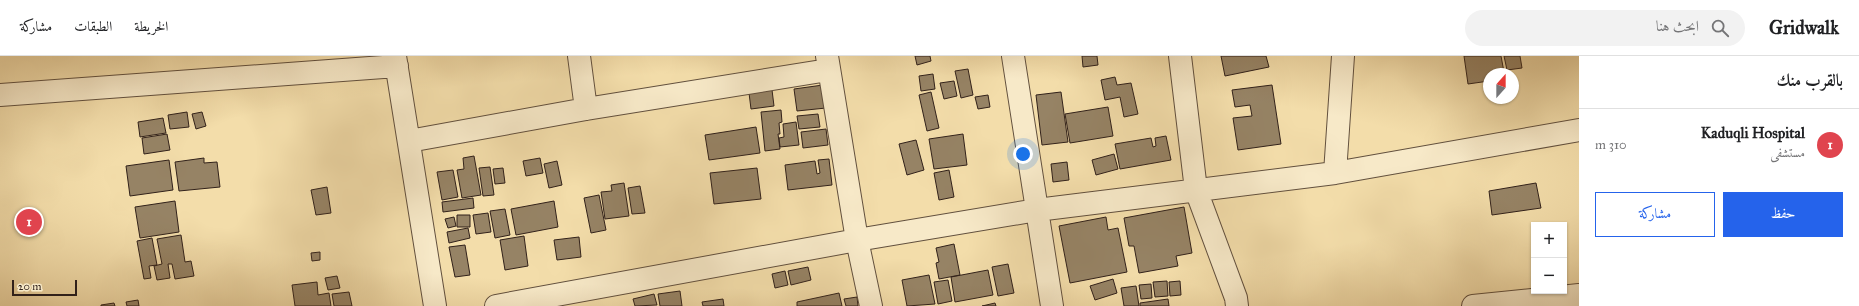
<!DOCTYPE html>
<html lang="ar">
<head>
<meta charset="utf-8">
<style>
  :root { --surface:#fff; --page:#f2f2f2; --text:#202124; --muted:#757577; --line:#e0e0e0; --accent:#2563eb }
  body { margin:0; font-family:"IM FELL Great Primer",Amiri,serif; background:var(--page); color:var(--text); direction:rtl }
  .controls { position:absolute; right:12px; bottom:12px; display:grid; overflow:hidden; border-radius:0px; box-shadow:0 1px 3px #0004 }
  .controls button { width:36px; height:36px; display:grid; place-items:center; padding:0; border:0; border-bottom:1px solid var(--line); background:var(--surface); color:var(--text); font:20px sans-serif }
  .compass { position:absolute; left:1483px; top:12px; width:36px; height:36px; border-radius:50%; background:var(--surface); box-shadow:0 1px 3px #0004; rotate:21deg }
  .scale { position:absolute; left:12px; bottom:10px; width:65px; box-sizing:border-box; padding-left:4px; border:2px solid #31211a; border-top:0; font-size:11px; line-height:14px; white-space:nowrap; color:#31211a; -webkit-text-stroke:3px #f7e9c8; paint-order:stroke }
  .you { position:absolute; left:1023px; top:98px; width:14px; height:14px; margin:-10px; border:3px solid #fff; border-radius:50%; background:#1a73e8; box-shadow:0 0 0 6px #1a73e833 }
  .badge { display:grid; place-items:center; width:26px; height:26px; border-radius:50%; background:var(--accent); color:#fff; font-size:13px; font-weight:700 }
  .pin { position:absolute; translate:-50% -50%; border:2px solid #fff; box-shadow:0 1px 4px #0006 }
  .list { margin:0; padding:0; list-style:none }
  h2 { display:flex; justify-content:space-between; align-items:center; height:52px; margin:0; padding:0 16px; font-size:17px }
  h2 small { font-size:13px; font-weight:400; color:var(--muted) }
  .list li { display:grid; grid-template-columns:26px 1fr auto; gap:12px; align-items:center; box-sizing:border-box; height:72px; padding:0 16px; border-top:1px solid var(--line) }
  .list b { display:block; font-size:15px; white-space:nowrap }
  .list p { margin:0; font-size:13px; white-space:nowrap; color:var(--muted) }
  .list em { font-size:13px; font-style:normal; color:var(--muted) }
  .actions { display:flex; gap:8px; padding:12px 16px }
  .actions a { flex:1; padding:9px 0; border:1px solid var(--accent); border-radius:0px; text-align:center; font-size:14px; color:var(--accent) }
  .actions .main { background:var(--accent); color:#fff }
  .icon { flex:none; width:22px; height:22px; fill:none; stroke:currentColor; stroke-width:2; stroke-linecap:round; stroke-linejoin:round }
  .map { position:relative; flex:none; width:1579px; height:250px; overflow:hidden; direction:ltr }
  header { display:flex; align-items:center; gap:24px; box-sizing:border-box; height:56px; padding:0 20px; background:var(--surface); border-bottom:1px solid var(--line) }
  header strong { font-size:19px }
  nav { display:flex; gap:22px; margin-inline-start:auto; font-size:14px }
  .search { width:280px; height:36px; background:var(--page); display:flex; align-items:center; gap:10px; box-sizing:border-box; padding:0 14px; border-radius:22px; color:var(--muted); font-size:15px }
  main { display:flex }
  aside { flex:1; background:var(--surface) }
  .map>svg:first-child { display:block }
  .building { fill:#968365; stroke:#31211a }
  .lines { fill:none; stroke-linecap:round; stroke-linejoin:round }
  .street-casing { stroke:#62503e; stroke-width:24 }
  .street { stroke:#f7e9c8; stroke-width:22 }
</style>
</head>
<body>
<header>
<strong>Gridwalk</strong>
<div class="search"><svg class="icon" aria-label="search" viewBox="0 0 24 24"><circle cx="10" cy="10" r="6"/><path d="M15 15l6 6"/></svg>ابحث هنا</div>
<nav><a>الخريطة</a><a>الطبقات</a><a>مشاركة</a></nav>
</header>
<main>
<aside>
<h2>بالقرب منك<small></small></h2>
<ul class="list">
<li><span class="badge" style="background:#e0444e">1</span><div><b>Kaduqli Hospital</b><p>مستشفى</p></div><em>310 m</em></li>
</ul>
<div class="actions"><a class="main">حفظ</a><a>مشاركة</a></div>
</aside>
<div class="map">
<svg width="1579" height="250" viewBox="0 0 1579 250">
  <rect width="100%" height="100%" fill="#f3ddaa"/>
  <filter id="stains"><feTurbulence type="fractalNoise" baseFrequency=".005" numOctaves="4"/><feColorMatrix values="0 0 0 0 .2 0 0 0 0 .09 0 0 0 0 .02 0 0 0 .5 -.17"/></filter>
  <radialGradient id="worn" r=".72"><stop offset=".6" stop-color="#630" stop-opacity="0"/><stop offset="1" stop-color="#630" stop-opacity=".3"/></radialGradient>
  <path class="building" d="M915,0H930L931,5L917,9Z
    M1082,0H1097L1098,9L1083,11Z
    M1221,0H1266L1269,11L1225,20Z
    M1464,0H1501L1504,16L1489,18V25L1468,28Z
    M1504,0H1520L1522,12L1507,14Z
    M968,13L973,39L961,42L955,15Z
    M933,18L935,33L921,35L919,20Z
    M1115,21L1117,29L1131,27L1138,58L1124,61L1120,41L1105,44L1101,24Z
    M954,25L957,40L944,43L940,27Z
    M823,29L826,52L797,55L794,33Z
    M1272,29L1281,88L1238,94L1233,62L1252,60L1250,49L1235,51L1232,34Z
    M772,34L774,50L751,53L749,37Z
    M931,36L939,72L927,75L919,39Z
    M1061,36L1068,86L1042,89L1036,39Z
    M988,39L990,51L978,53L975,41Z
    M1108,51L1113,80L1070,87L1065,58Z
    M781,54L782,66L779,67L780,78H778L780,93L765,95L761,56Z
    M187,56L189,71L170,73L168,59Z
    M202,56L206,70L196,73L192,58Z
    M818,58L820,71L799,73L797,60Z
    M163,62L166,77L140,81L138,66Z
    M796,66L799,89L780,91L779,82L784,81L783,68Z
    M756,71L760,97L709,104L705,79Z
    M826,73L828,89L803,92L801,76Z
    M167,78L170,94L144,98L142,82Z
    M963,78L967,109L934,113L929,83Z
    M1166,80L1171,104L1120,113L1115,88L1151,82L1153,91L1156,90L1155,82Z
    M916,84L924,114L907,119L899,88Z
    M1114,98L1118,113L1096,119L1092,104Z
    M474,100L481,139L462,142L457,114L464,113L463,102Z
    M204,102V107L217,106L220,131L179,135L175,106Z
    M540,102L543,117L526,120L523,105Z
    M829,103L832,129L788,134L785,109L815,105L817,118L820,117L818,104Z
    M169,104L173,134L130,140L126,110Z
    M557,105L562,129L549,132L544,108Z
    M1067,106L1069,124L1053,126L1051,108Z
    M490,111L494,139L483,140L479,112Z
    M503,112L505,127L495,128L493,113Z
    M757,112L761,143L714,148L710,117Z
    M453,114L458,141L442,144L437,116Z
    M949,114L954,141L939,144L934,117Z
    M624,127L629,160L605,163L601,136L612,135L611,129Z
    M1536,127L1541,152L1492,159L1489,135Z
    M640,130L645,157L632,158L628,132Z
    M327,131L331,157L316,159L311,134Z
    M599,139L606,174L591,177L584,142Z
    M473,142L474,152L443,156L442,146Z
    M175,145L179,176L140,182L135,151Z
    M554,145L558,171L516,179L511,153Z
    M1184,151L1192,197L1176,200L1178,210L1139,217L1134,190H1129L1124,162Z
    M505,153L510,179L495,182L490,155Z
    M488,157L491,176L476,178L473,159Z
    M457,159H470V171H457Z
    M454,161L456,170L448,172L445,163Z
    M1106,161L1108,174L1118,172L1127,216L1070,227L1059,170Z
    M468,172L470,182L449,187L447,176Z
    M181,179L185,206L191,205L194,220L175,223L172,208H168L170,222L157,224L154,210L162,208L157,183Z
    M524,180L528,210L505,214L500,184Z
    M579,181L581,201L557,204L554,184Z
    M152,182L157,209L149,210L151,222L144,223L137,185Z
    M954,188L960,219L939,223L936,207L939,206L936,192Z
    M465,189L470,219L455,221L449,191Z
    M320,196V204L312,205L311,197Z
    M1008,208L1014,237L998,240L992,211Z
    M808,211L811,224L791,229L788,215Z
    M988,214L993,239L955,246L951,221Z
    M785,215L788,229L775,232L772,218Z
    M929,219L935,248L907,250L902,224Z
    M337,220L340,232L328,234L325,222Z
    M1113,223L1117,237L1095,244L1090,230Z
    M948,224L952,245L938,248L934,226Z
    M1167,225L1168,240L1155,241L1153,226Z
    M1180,225L1181,239L1170,240L1169,226Z
    M317,226L318,239L329,237L331,250H295L292,229Z
    M1151,228L1152,242L1141,243L1139,229Z
    M1136,230L1139,250H1124L1121,232Z
    M680,235L682,250H660L658,238Z
    M349,236L352,250H334L332,238Z
    M839,237L842,250H797V246Z
    M654,238L657,249L635,250L633,243Z
    M857,241L858,250H846L844,243Z
    M723,243L724,250H703L702,246Z
    M1168,243L1169,250H1140V247Z
    M138,244L139,250H127L126,246Z
    M114,247L115,250H101V249Z
    M995,247L996,250H982Z"/>
  <g class="lines">
    <g class="street-casing">
      <path id="street" d="M395,0L435,250
        M579,0L586,53
        M827,0L857,184L871,250
        M1013,0L1052,250
        M1180,0L1196,134L1236,242L1237,250
        M0,39L397,10
        M409,85L586,53L828,14
        M1335,117L1343,0
        M496,250L857,184L1037,154L1335,117L1579,74
        M1473,250L1579,239"/>
    </g>
    <use href="#street" class="street"/>
  </g>
  <rect width="100%" height="100%" filter="url(#stains)"/>
  <rect width="100%" height="100%" fill="url(#worn)"/>
</svg>
<div class="controls">
<button>+</button>
<button>−</button>
</div>
<svg class="compass" viewBox="-18 -18 36 36"><path d="M0-13l5 13h-10z" fill="#e53935"/><path d="M0 13l5-13h-10z" fill="#757577"/></svg>
<div class="scale">20 m</div>
<div class="you"></div>
<div class="pin badge" style="left:29px;top:166px;background:#e0444e">1</div>
</div>
</main>
</body>
</html>
